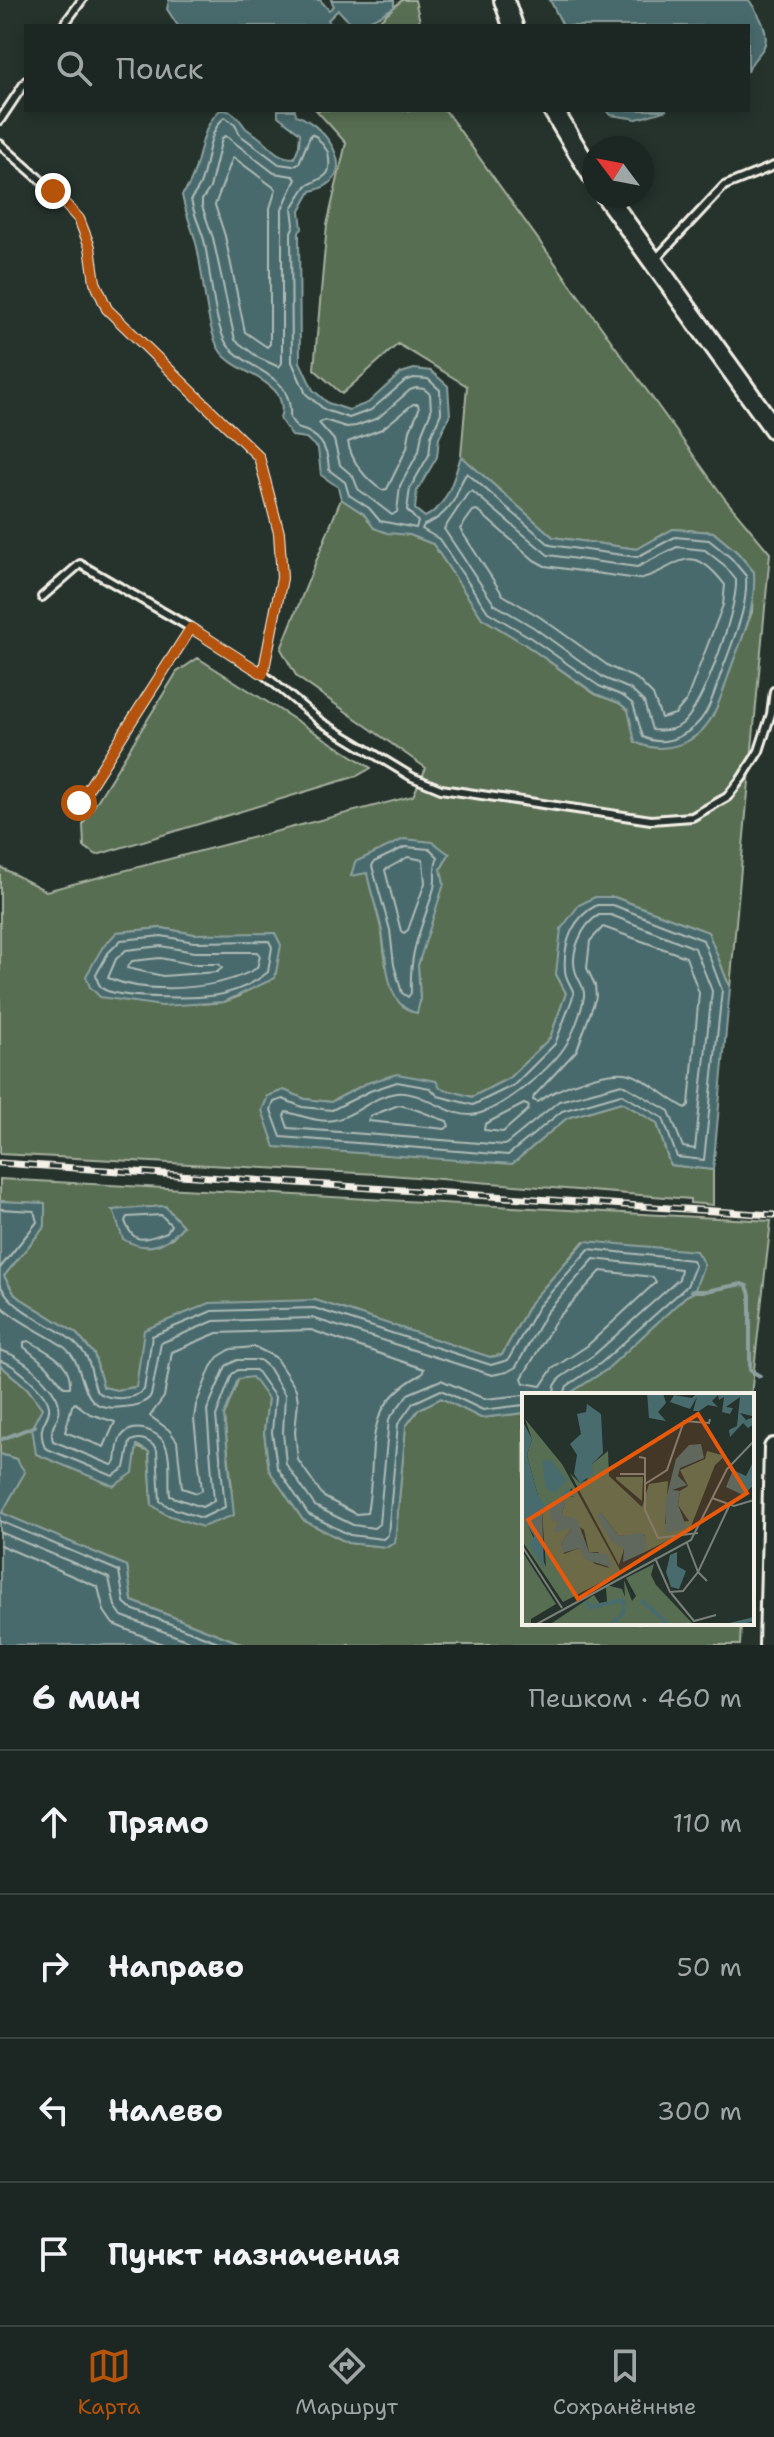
<!DOCTYPE html>
<html lang="ru">
<head>
<meta charset="utf-8">
<style>
  :root { --surface:#1c2622; --page:#29322f; --text:#f1f3f6; --muted:#a0a5a5; --line:#3a4340; --accent:#b45309 }
  body { margin:0; font-family:"Shantell Sans",sans-serif; background:var(--page); color:var(--text) }
  .compass { position:absolute; left:582px; top:136px; width:72px; height:72px; border-radius:50%; background:var(--surface); box-shadow:0 4px 12px #0003; rotate:302deg }
  .stop { position:absolute; width:24px; height:24px; margin:-18px; border:6px solid #b45309; border-radius:50%; background:#fff }
  .stop.end { background:#b45309; border-color:#fff; box-shadow:0 2px 8px #0008 }
  .list { margin:0; padding:0; list-style:none }
  h2 { display:flex; justify-content:space-between; align-items:center; height:104px; margin:0; padding:0 32px; font-size:34px }
  h2 small { font-size:26px; font-weight:400; color:var(--muted) }
  .list li { display:grid; grid-template-columns:52px 1fr auto; gap:24px; align-items:center; box-sizing:border-box; height:144px; padding:0 32px; border-top:2px solid var(--line) }
  .list b { display:block; font-size:30px; white-space:nowrap }
  .list em { font-size:26px; font-style:normal; color:var(--muted) }
  .icon { flex:none; width:44px; height:44px; fill:none; stroke:currentColor; stroke-width:2; stroke-linecap:round; stroke-linejoin:round }
  .map { position:relative; flex:none; width:774px; height:1645px; overflow:hidden }
  .search { position:absolute; background:var(--surface); box-shadow:0 4px 12px #0003; left:24px; right:24px; top:24px; height:88px; display:flex; align-items:center; gap:20px; box-sizing:border-box; padding:0 28px; border-radius:0px; color:var(--muted); font-size:30px }
  .sheet { height:680px; background:var(--surface) }
  nav { display:flex; justify-content:space-around; align-items:center; box-sizing:border-box; height:112px; border-top:2px solid var(--line); background:var(--surface); font-size:22px; color:var(--muted) }
  nav a { display:grid; justify-items:center; gap:4px }
  nav .on { color:var(--accent) }
  .map>svg:first-child { display:block }
  .green { fill:#586e53; stroke:#a6b09e; stroke-width:2; fill-rule:evenodd }
  .water { fill:#486b6d; stroke:#8da19e; stroke-width:2 }
  .lines { fill:none; stroke-linecap:round; stroke-linejoin:round }
  .shore { stroke:#afbbb7; stroke-width:2 }
  .stream { stroke:#8da19e; stroke-width:4 }
  .service-casing { stroke:#f4f1e8; stroke-width:12 }
  .secondary-casing { stroke:#f4f1e8; stroke-width:24 }
  .service { stroke:#26332d; stroke-width:6 }
  .secondary { stroke:#26332d; stroke-width:18 }
  .rail-casing { stroke:#f4f1e8; stroke-width:7 }
  .rail { stroke:#26332d; stroke-width:4; stroke-dasharray:12; stroke-linecap:butt }
  .route { stroke:#b45309; stroke-width:10 }
  .inset-river { fill:none; stroke:#486b6d; stroke-width:4 }
  .inset-road { fill:none; stroke:#787f78; stroke-width:2 }
  .view { fill:#e8590c; fill-opacity:0.15; stroke:#e8590c; stroke-width:4 }
  .inset-edge { fill:none; stroke:#f4f1e8; stroke-width:4 }
</style>
</head>
<body>
<div class="map">
<svg width="774" height="1645" viewBox="0 0 774 1645">
  <rect width="100%" height="100%" fill="#26332d"/>
  <filter id="ink" filterUnits="userSpaceOnUse"><feTurbulence type="fractalNoise" baseFrequency=".0125" numOctaves="2"/><feDisplacementMap in="SourceGraphic" scale="16" xChannelSelector="R" yChannelSelector="G"/><feConvolveMatrix kernelMatrix="1 2 1 2 8 2 1 2 1" color-interpolation-filters="sRGB"/></filter>
  <g filter="url(#ink)">
    <path class="green" d="M402,0H415L421,26H373Z
      M316,110H445L725,499L770,553L730,988L708,932L614,897L556,974L566,993L550,1038L509,1078L472,1097L440,1088L367,1083L331,1102L305,1099L284,1090L268,1096L512,1164L567,1118L621,1102L657,1123L670,1165L713,1170V1205L690,1203V1199L377,1174L0,1154V867L46,891L413,796L426,768L297,677L281,649L341,499L364,514L374,528L410,535L433,544L482,618L523,643L595,694L619,703L628,710L712,717L752,612L754,572L737,552L713,532L673,529L637,549L553,537L461,456L467,386L398,344L342,394L314,369L327,225L346,143ZM449,854L441,869L418,965L420,1001L386,966L382,932L367,872L351,875ZM162,928L194,934H245L240,996L224,1002L202,1004L117,932Z
      M198,658L371,768L357,776L97,855L84,847L83,824L177,672Z
      M0,1179L771,1221L751,1395H567L606,1370L686,1296L694,1292L584,1241L531,1302L502,1355L489,1357L315,1300L136,1387L116,1390L103,1387L94,1354L76,1333L15,1295L4,1276L45,1226V1204L0,1201ZM165,1206L183,1226L171,1239L113,1210Z
      M0,1365L27,1388L42,1408L149,1452L152,1505L232,1488L224,1416L239,1378L253,1376L268,1399L264,1432L269,1470L303,1520L348,1543L387,1547L395,1542L406,1426L419,1409L441,1398L481,1418L524,1413V1623H741L740,1645H245L132,1601L127,1566L1,1513L16,1459L0,1454Z"/>
    <path class="water" d="M169,0H320L329,10L334,6L331,0H394V7C383,14 362,29 348,20C344,17 342,13 338,10L328,20L332,26H178L167,9Z
      M550,0H749C758,13 773,35 762,50C755,60 752,59 748,72V26H563Z
      M220,110C235,110 237,117 245,127C247,130 253,133 256,135C269,144 275,158 294,158L299,146L300,133L278,116V110H295L296,115C330,127 363,181 311,191L300,211L302,229L299,232L300,362L313,390L328,403L349,410L368,403L401,373L414,369L431,371L448,386L450,415L439,438L437,457L417,491L415,509L425,517C448,506 454,478 461,456L553,537L637,549L673,529L713,532L737,552L754,572C756,606 745,632 733,662C727,679 722,698 713,715C698,744 664,756 635,742L628,710L619,703L596,694L523,643L482,618L433,544L410,535L387,533L374,528L364,514L341,499L338,487L321,475L318,449L306,438L292,436L280,419C292,379 237,376 220,351C206,330 203,269 196,243C192,227 185,212 182,195C203,171 196,131 220,110Z
      M607,110H667L637,119L611,115Z
      M404,839L433,842L449,854L441,869L444,884L418,965L420,1001L417,1013C382,1006 388,954 381,927C377,908 370,891 367,873L351,876L355,862Z
      M595,897H614L708,932L730,988L713,1170L670,1165L657,1123L621,1102L567,1118L512,1164L275,1147L262,1110L268,1096L284,1090L305,1099L331,1102L367,1083L397,1074L436,1081L440,1088L472,1097L509,1078L550,1038L566,993L556,974L561,929L579,905Z
      M162,928L194,934L275,933L281,945L275,978L224,1002L162,1006L100,997L90,987L86,976L102,948L117,932Z
      M0,1201L45,1203V1226L4,1276L15,1295L76,1333L94,1354L103,1387L116,1390L136,1387L144,1330L210,1303L315,1300L490,1357L502,1355L531,1302L585,1241L696,1251L704,1264L694,1292L686,1296L606,1370L567,1395H524V1413L481,1418L441,1398L419,1409L406,1426L395,1543L387,1547L348,1543L303,1520L269,1470L264,1432L268,1399L252,1377L238,1379L224,1416L234,1515L202,1527L165,1514L152,1505L149,1452L137,1445L133,1473L114,1486L36,1454L32,1427L42,1408L27,1388L0,1365Z
      M165,1206L183,1226C166,1246 146,1253 123,1239L113,1210Z
      M0,1454L16,1459L25,1472L2,1513L127,1566L132,1601L245,1645H0Z"/>
    <g class="lines">
      <path class="shore" d="M225,117L235,124L240,135L279,164L293,166L299,163L311,134L317,137L328,152C333,178 325,176 306,186L292,208L294,225L291,232L292,362L306,394L325,410L349,418L371,410L405,381L414,378L428,379L440,390L441,413L431,436L429,455L410,488L407,510L418,522L416,528L380,521L369,508L349,495L345,482L329,470C328,447 320,434 297,428L290,418C293,374 255,374 230,348C214,333 210,264 204,240C200,226 193,213 191,199C195,193 199,189 201,182C208,163 208,130 225,117Z
        M226,136L274,173L293,176L296,179L282,209V363L279,367L259,358L235,340L213,238L202,206V200L210,188L222,138Z
        M233,157L276,189L270,208V344L267,347L245,332L225,236L215,205Z
        M416,388L424,389L430,394L431,411L422,433L419,451L400,486L397,512L392,515L358,489L353,476L340,465L334,440L319,423L324,420L346,427L356,426L378,418L410,390Z
        M413,404H418L419,409L410,430L407,448L387,489L382,490C366,480 351,461 348,442L382,429Z
        M467,473L550,545L637,557L675,537L709,540L731,558L746,576C748,606 736,632 726,660C719,676 715,696 706,712C694,733 666,749 643,737L633,704L623,696L599,686L528,636L488,612L439,539L422,529L424,525C439,520 453,506 458,491C461,484 462,479 467,473Z
        M472,491L548,555L637,567L677,547L705,550L724,565L736,580C738,607 703,708 682,724C673,731 662,731 652,730L644,702L630,689L604,678L533,627L494,604L444,529L468,493Z
        M477,510L534,560L545,566L638,579C677,572 687,535 725,585L723,605L686,701L675,714L661,718L653,695L637,679L610,667L540,617L503,595L460,529L473,511Z
        M405,847L430,849L438,857C432,870 437,876 434,888C422,930 409,947 411,993L408,997L402,993L394,965L390,930L372,866L374,862Z
        M408,857L423,860L425,883L408,930L404,933L401,931L385,870Z
        M597,905H613L703,940L722,990L704,1160L677,1157L663,1118L621,1094L562,1111L508,1155L281,1137L271,1110L274,1102L283,1099L302,1107L332,1110L370,1091L397,1082L430,1088L438,1096L473,1105L514,1085L555,1044L574,994C572,986 565,979 565,970C563,943 573,917 597,905Z
        M599,915H611L695,948L712,991L695,1149L683,1147L669,1111L622,1084L559,1101L505,1145L288,1128L284,1116L286,1112C301,1115 318,1123 334,1120C356,1116 373,1096 396,1093C423,1089 451,1121 477,1114C504,1107 549,1070 564,1048C573,1035 582,1011 584,996C585,987 579,982 576,973C569,954 582,924 599,915Z
        M603,927L686,957L699,993L689,1105L686,1108C672,1102 651,1082 633,1075C611,1066 556,1088 538,1102L533,1100L534,1096L577,1050L596,997L595,985L587,968L590,941Z
        M162,936L194,942L269,941L272,947L268,972C256,982 238,990 223,994C201,999 125,999 105,990C99,987 97,981 96,975L108,953L121,940Z
        M161,946L194,952H257L260,956L257,968C219,990 149,995 108,978L116,959L126,950Z
        M160,958L190,964H219L222,968L217,972L163,976L127,968L132,961Z
        M524,1104L529,1106L528,1110L503,1132L484,1130L485,1124Z
        M399,1105C416,1108 430,1116 447,1121L449,1126L445,1129L368,1121L370,1116Z
        M0,1209L34,1211L37,1222L0,1268
        M161,1215L171,1225L167,1232C146,1239 134,1247 125,1221L127,1217Z
        M601,1271L653,1277L656,1282L587,1346L552,1369L541,1386L524,1383L522,1378L556,1320Z
        M0,1285C20,1321 65,1324 86,1356C92,1366 92,1381 97,1392C110,1400 131,1401 144,1390L152,1336L212,1311L314,1308L491,1365L508,1360L538,1307L589,1249L692,1260L695,1266L687,1286L601,1363L567,1386L564,1395
        M0,1305C18,1323 44,1332 64,1347C91,1368 73,1414 123,1407C134,1406 143,1405 151,1396L161,1343L214,1321L312,1318L492,1375L507,1372L516,1367L546,1313L594,1259L681,1269L679,1279L594,1355L560,1378L555,1386L554,1395
        M311,1330L424,1369L422,1374C357,1408 379,1453 367,1513L356,1514L324,1497L298,1460L295,1432L298,1401L296,1389L275,1357L255,1347L231,1349L218,1357L211,1367L196,1405L194,1419L202,1490L197,1493L182,1488L177,1441L169,1430L150,1416L164,1397L172,1352L217,1333Z
        M29,1341C48,1353 72,1361 70,1387H64L47,1366L24,1347V1342Z
        M0,1351C18,1352 57,1387 59,1405C62,1420 48,1424 53,1441L112,1465L116,1462C117,1454 117,1444 121,1437C132,1421 158,1430 165,1444C172,1458 168,1480 170,1496L202,1507L214,1501L207,1410L226,1366L237,1360H260L268,1367L285,1395L283,1432L286,1464L315,1506L353,1525L374,1528L379,1524L389,1419L408,1394L441,1380L485,1399L524,1395
        M0,1361C13,1362 48,1393 49,1407C51,1421 35,1421 45,1448L113,1476L125,1468L130,1442C139,1435 151,1441 157,1450L160,1501L169,1507L202,1518L225,1507L216,1416L232,1374L238,1370H256L275,1397L272,1432L277,1467L308,1514L350,1535L383,1539L388,1535L398,1424L413,1403L441,1390L483,1410L524,1405
        M75,1403L90,1414L115,1422L104,1447L65,1432L72,1406Z
        M0,1521L119,1571L124,1602L129,1608L226,1645
        M0,1532L109,1578L115,1606L122,1616L200,1645
        M0,1545L98,1587L104,1611L113,1624L165,1645"/>
      <path class="stream" d="M691,1291H706L742,1284L747,1286L750,1295V1370L760,1376
        M0,1440L35,1426"/>
      <g class="service-casing">
        <path id="service" d="M63,26L82,0
          M0,120L26,81
          M0,144L53,191L79,219L90,247L95,282L107,309L259,457L279,533L282,578L263,674
          M655,260L724,186L774,166
          M42,597L80,564L191,628L263,674L321,722L412,777L441,789L651,820L692,817L727,797L742,778L759,751L771,714L774,691
          M79,803L191,628"/>
      </g>
      <g class="secondary-casing">
        <path id="secondary" d="M504,0L513,26
          M553,110L594,178
          M606,196L774,429
          M769,1645L774,1448"/>
      </g>
      <use href="#service" class="service"/>
      <use href="#secondary" class="secondary"/>
      <g class="rail-casing">
        <path id="rail" d="M0,1163L774,1215"/>
      </g>
      <use href="#rail" class="rail"/>
    </g>
  </g>
  <g class="lines" filter="url(#ink)">
    <path class="route" d="M53,191L79,219L90,247L95,282L107,309L259,457L279,533L282,578L263,674L191,628L79,803"/>
  </g>
  <g transform="translate(522 1393)">
    <rect width="232" height="232" fill="#26332d"/>
    <path d="M3,26L40,71L99,179L41,209L0,148L2,123L24,174L20,118L26,116L17,107L5,62L10,46ZM50,95L52,104L44,103L40,122L62,137L67,159H76L87,175L73,171L57,155L42,161L39,150L50,135L36,130L31,116ZM86,58L87,83L120,114L127,91L146,88L143,131L167,128L156,112L158,98L166,93L158,77L183,66L185,58L203,63L193,72L168,136L121,160L123,142L97,143L78,119L102,156L97,172L48,80L58,90L65,87L70,71ZM94,84H121L120,108L94,86ZM0,158L34,211L9,226V232H0ZM132,171L129,182L134,192L172,232H27L72,202L78,211L85,210L84,192L100,196L103,204L102,187L110,208L114,203L104,185Z" fill="#586e53" fill-rule="evenodd"/>
    <path d="M125,0H141L144,10L136,19L144,28L127,25ZM175,0H232L230,23L218,20L224,27L232,24V31L226,35L221,30L208,44L207,37L215,33L218,4L204,14L211,15L208,21L200,19L202,4L197,7L196,2L190,8L196,14L186,12L177,18H171L175,4L168,16L148,9L152,2L170,5ZM65,11L79,21L81,60L70,71L71,81L58,90L52,81L55,62L48,51L59,41L55,21L64,19ZM0,27L10,46L5,62L16,103L26,116L20,119L22,175L7,152L12,143L0,123ZM179,51L182,65L158,75L156,83L165,92L150,97L158,98L156,112L165,135L144,140L143,110L154,66L167,52ZM29,67L45,87L33,100L24,96L20,68ZM232,67V92L221,102L204,94L211,77L224,83ZM45,95L55,103L44,104L40,122L55,126L67,159L85,161L91,175L65,167L57,155L41,160L39,150L50,135L31,140L36,129L30,128L28,118ZM78,119L97,143L122,140L125,154L121,160L101,169L102,156L89,148L75,123ZM155,159V173L164,178L157,196L149,194L144,179L148,162Z" fill="#486b6d"/>
    <path class="inset-river" d="M119,207L147,232M64,209L69,214L101,207M89,232L102,219L101,207M208,232L232,226"/>
    <path class="inset-road" d="M117,64L123,65V117L136,145L176,140M98,81H123M123,91L145,77L162,28L187,30L188,26M190,105L212,113L232,107M0,153L40,215M133,165L148,199L161,198L176,179L165,150M185,188L176,179L208,111M149,200L172,228L194,222M13,232L169,147L205,76L232,48"/>
    <path class="view" d="M176,21L225,100L56,206L6,127Z"/>
    <rect width="232" height="232" class="inset-edge"/>
  </g>
</svg>
<svg class="compass" viewBox="-18 -18 36 36"><path d="M0-13l5 13h-10z" fill="#e53935"/><path d="M0 13l5-13h-10z" fill="#a0a5a5"/></svg>
<div class="stop" style="left:79px;top:803px"></div>
<div class="stop end" style="left:53px;top:191px"></div>
<div class="search"><svg class="icon" aria-label="search" viewBox="0 0 24 24"><circle cx="10" cy="10" r="6"/><path d="M15 15l6 6"/></svg>Поиск</div>
</div>
<section class="sheet">
<h2>6 мин<small>Пешком · 460 m</small></h2>
<ul class="list">
<li><svg class="icon" aria-label="ahead" viewBox="0 0 24 24"><path d="M12 20V5M6 11l6-6 6 6"/></svg><div><b>Прямо</b></div><em>110 m</em></li>
<li><svg class="icon" aria-label="right" viewBox="0 0 24 24"><path d="M7 20v-9h11M14 6l5 5-5 5"/></svg><div><b>Направо</b></div><em>50 m</em></li>
<li><svg class="icon" aria-label="left" viewBox="0 0 24 24"><path d="M17 20v-9H6M10 6l-5 5 5 5"/></svg><div><b>Налево</b></div><em>300 m</em></li>
<li><svg class="icon" aria-label="arrive" viewBox="0 0 24 24"><path d="M6 21V4h12l-3 4 3 4H6"/></svg><div><b>Пункт назначения</b></div></li>
</ul>
</section>
<nav>
<a class="on"><svg class="icon" aria-label="map" viewBox="0 0 24 24"><path d="M3 6l6-2 6 2 6-2v14l-6 2-6-2-6 2zM9 4v14M15 6v14"/></svg>Карта</a>
<a><svg class="icon" aria-label="directions" viewBox="0 0 24 24"><path d="M12 3l9 9-9 9-9-9zM9 14v-3h6M13 9l2 2-2 2"/></svg>Маршрут</a>
<a><svg class="icon" aria-label="saved" viewBox="0 0 24 24"><path d="M7 4h10v16l-5-4-5 4z"/></svg>Сохранённые</a>
</nav>
</body>
</html>
